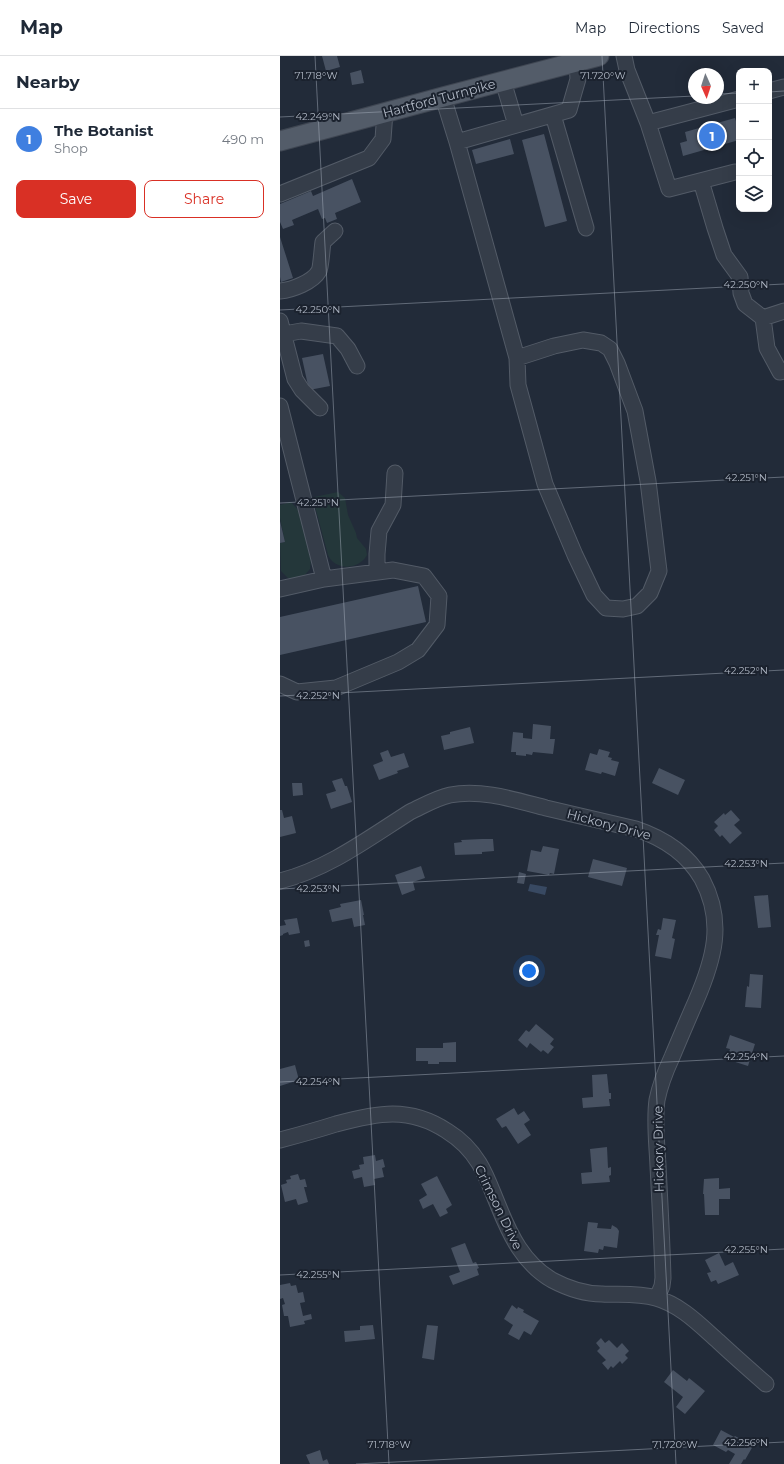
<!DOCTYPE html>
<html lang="en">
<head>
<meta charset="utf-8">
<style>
  :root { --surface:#fff; --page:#f2f2f3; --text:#1f2937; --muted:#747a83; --line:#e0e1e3; --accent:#d93025 }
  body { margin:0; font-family:Montserrat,sans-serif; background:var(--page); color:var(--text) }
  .controls { position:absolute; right:12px; top:12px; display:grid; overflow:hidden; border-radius:8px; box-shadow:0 4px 16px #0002 }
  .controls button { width:36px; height:36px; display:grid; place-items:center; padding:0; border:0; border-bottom:1px solid var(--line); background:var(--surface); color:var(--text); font:20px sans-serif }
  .compass { position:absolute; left:408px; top:12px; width:36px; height:36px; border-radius:50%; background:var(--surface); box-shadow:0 4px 16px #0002; rotate:177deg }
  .you { position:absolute; left:249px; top:915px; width:14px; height:14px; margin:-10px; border:3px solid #fff; border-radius:50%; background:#1a73e8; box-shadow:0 0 0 6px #1a73e833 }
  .badge { display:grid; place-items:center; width:26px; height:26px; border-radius:50%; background:var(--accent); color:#fff; font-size:13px; font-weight:700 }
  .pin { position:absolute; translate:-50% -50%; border:2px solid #fff; box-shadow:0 1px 4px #0006 }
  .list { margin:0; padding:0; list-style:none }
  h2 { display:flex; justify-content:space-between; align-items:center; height:52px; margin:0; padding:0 16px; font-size:17px }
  h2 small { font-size:13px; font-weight:400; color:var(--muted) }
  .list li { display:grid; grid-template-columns:26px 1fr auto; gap:12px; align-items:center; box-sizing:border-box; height:60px; padding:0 16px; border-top:1px solid var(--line) }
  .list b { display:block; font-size:15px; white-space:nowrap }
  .list p { margin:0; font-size:13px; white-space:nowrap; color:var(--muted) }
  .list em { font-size:13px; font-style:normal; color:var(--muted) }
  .actions { display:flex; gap:8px; padding:12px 16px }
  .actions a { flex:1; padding:9px 0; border:1px solid var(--accent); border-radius:8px; text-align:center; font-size:14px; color:var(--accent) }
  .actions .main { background:var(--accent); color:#fff }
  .icon { flex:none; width:22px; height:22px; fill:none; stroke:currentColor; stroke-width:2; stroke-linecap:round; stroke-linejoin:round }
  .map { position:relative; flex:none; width:504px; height:1408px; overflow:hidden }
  header { display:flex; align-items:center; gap:24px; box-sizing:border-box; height:56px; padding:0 20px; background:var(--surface); border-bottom:1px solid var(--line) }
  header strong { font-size:19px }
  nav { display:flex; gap:22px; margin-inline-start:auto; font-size:14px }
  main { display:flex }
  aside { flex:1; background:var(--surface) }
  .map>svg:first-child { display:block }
  .green { fill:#24373a }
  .water { fill:#384962 }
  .building { fill:#485262 }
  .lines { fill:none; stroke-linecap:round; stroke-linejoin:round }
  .minor-casing { stroke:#535b67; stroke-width:17 }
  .major-casing { stroke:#3f4652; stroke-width:21 }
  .minor { stroke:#353d49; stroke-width:15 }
  .major { stroke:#535c69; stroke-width:19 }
  .ticks { fill:none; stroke:#b0b8c5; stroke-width:1; stroke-opacity:0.45 }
  .labels { text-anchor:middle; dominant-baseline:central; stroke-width:4; stroke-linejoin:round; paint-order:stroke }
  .street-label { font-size:13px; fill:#b0b8c5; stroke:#1b222e }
  .ticks-label { font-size:10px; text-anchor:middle; fill:#b0b8c5; stroke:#1b222e; stroke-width:4; stroke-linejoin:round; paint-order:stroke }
</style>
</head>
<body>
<header>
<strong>Map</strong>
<nav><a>Map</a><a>Directions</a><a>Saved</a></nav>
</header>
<main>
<aside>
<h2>Nearby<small></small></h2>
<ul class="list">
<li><span class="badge" style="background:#3f7fe0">1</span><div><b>The Botanist</b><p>Shop</p></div><em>490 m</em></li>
</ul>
<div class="actions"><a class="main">Save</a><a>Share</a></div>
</aside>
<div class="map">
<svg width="504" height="1408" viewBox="0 0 504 1408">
  <rect width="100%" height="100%" fill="#222b39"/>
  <path class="green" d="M58,436L65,442L68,459L76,477L77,482L86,493L87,499C79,514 55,515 48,499L33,443L34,441Z
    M11,446L19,455L31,504L30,513L23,521L14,523L8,522L1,515L0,487L5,486L0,462V449Z"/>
  <path class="water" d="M250,828L267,831L265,839L248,835Z"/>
  <path class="building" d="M42,0H57L60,11L46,15Z
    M81,14L84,27L72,29L70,17Z
    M455,62L459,75V84L403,100L400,87L407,85L405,76Z
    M264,78L287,165L265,171L242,84Z
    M230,83L234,98L196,108L192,94Z
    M72,123L81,146L55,157L57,163L47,167L45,162L42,163L38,153L12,164L14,169L3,173L0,166V148L31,135L33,140Z
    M0,181L13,222L1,226L0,221Z
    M43,298L50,330L29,334L22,302Z
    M0,465L5,486L0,487Z
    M138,530L146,566L0,599V561Z
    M253,668L271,670L270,683H275L273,698L253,696L252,699L246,698V700L236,699V696H231L233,676L243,677V682L252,683Z
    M190,671L194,687L164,694L161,680L170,678V676Z
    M319,693L330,696L328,701L332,702L331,704L339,706L335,720L322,716L321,718L305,714L310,697L317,699Z
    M108,694L111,701L124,697L129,711L117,715L118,717L99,724L93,709L103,705L100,697Z
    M379,712L405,724L398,739L372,727Z
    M62,722L65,730H67L72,746L51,753L46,738L56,735L52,725Z
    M12,727H22L23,739L13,740Z
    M0,754H2L4,762L12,760L16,777L0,781Z
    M451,754L460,764L454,769L462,777L450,788L442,779L440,781L434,774L438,770L434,766L444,757L445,759Z
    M202,783H213L214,795L202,796V798L175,799L174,787L182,786L181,784Z
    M263,790L279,793L274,818L270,817L269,819L247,815L251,794L261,796Z
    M313,803L347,812L342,830L308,821Z
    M141,810L145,822L133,826L135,834L122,839L115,819Z
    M239,816L246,818L244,828L237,827Z
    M488,839L491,871L478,872L474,840Z
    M81,844L84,859H83L85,869L74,871L72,862L52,866L49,854L61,851L60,848Z
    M17,862L20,877L9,879L8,876L3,878V879L0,880V870L6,869L4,864Z
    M383,862L396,864L392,882L395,883L391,903L375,900L379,879H376L378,873L381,874Z
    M29,884L30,890L25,891L24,885Z
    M470,918L483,919L481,952L465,951L467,930L469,931Z
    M256,968L274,983L270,988L274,991L268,998L263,994L261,996L250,987L247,992L238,984L246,974L249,976Z
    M450,979L475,988L468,1010L449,1004L451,997L449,996L450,993L446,992Z
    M176,986V1006H159V1008H148V1005H136V992H163V987Z
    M15,1009L19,1024L0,1030V1013Z
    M327,1018L329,1037H331V1043H329L330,1050L303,1052L302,1042L313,1041L312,1019Z
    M234,1052L238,1059L244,1055L250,1064L244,1068L251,1079L238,1088L226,1070L222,1072L216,1063Z
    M327,1091L328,1112L331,1111V1119L329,1120L330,1126L302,1128L301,1117L312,1116L310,1093Z
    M95,1099L96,1105L103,1103L105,1111L102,1112L104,1121L94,1123L95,1129L84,1131L82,1121L74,1123L72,1115L80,1113L79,1109L84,1108L83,1101Z
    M18,1118L20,1124L25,1123L27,1131H24L28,1146L18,1149L16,1143L5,1146L1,1129L7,1127L6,1124L11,1123L10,1120Z
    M157,1120L172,1149L166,1153L168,1157L160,1161L153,1148L143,1153L139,1144L147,1139L141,1128Z
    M439,1122V1133L450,1132V1143H439V1159H425L424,1138H423L424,1123Z
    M308,1166L318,1167L317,1172L331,1173L332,1169L337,1172L339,1175L337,1192L324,1190L323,1194L319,1193L318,1197L304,1195Z
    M185,1187L193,1207L196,1206L199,1212L197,1213L199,1219L173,1229L169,1220L180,1216L171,1192Z
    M439,1197L445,1210L453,1206L459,1219L438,1228L436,1224L431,1226L427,1217L431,1216L425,1204Z
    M10,1227L11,1230L16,1229L18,1237L23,1236L25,1246L20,1247L23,1260L31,1258L32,1263L24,1265L25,1268L10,1271L8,1260H4L2,1249L5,1248L3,1242L0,1243V1229Z
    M232,1249L237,1253L238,1251L244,1254L243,1256L259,1265L251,1279L244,1275L239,1284L228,1278L233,1269L224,1263Z
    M93,1269L95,1283L65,1286L64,1275L80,1274V1270Z
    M147,1269L158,1270L154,1304L142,1302Z
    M321,1282L325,1287L329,1284L337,1292L342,1287L349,1295L345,1299L348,1302L342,1308L340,1305L333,1312L331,1310L328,1314L322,1307L326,1304L317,1295L320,1292L316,1287Z
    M393,1314L407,1325L409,1322L425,1335L405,1358L396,1351L403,1341L384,1326Z
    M441,1374L454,1381L455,1380L473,1390L465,1404L464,1403L461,1408H449L455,1398L448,1394L446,1396L433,1389Z
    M40,1394L43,1405L47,1403L49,1408H30L26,1399Z"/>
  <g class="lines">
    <g class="minor-casing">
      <path id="minor" d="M344,0L347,14L368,67L459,43
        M223,25L236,69
        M489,35L504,31
        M163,41L177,86L289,54L298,23L297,6
        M273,59L306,172
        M368,67L389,133L455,116
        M177,86L237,302L238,329L265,428L295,499L314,539L326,552L343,553L357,550L370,537L379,515L368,425L355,355L337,307L330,293L321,287L303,284L274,290L237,302
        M421,125L435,172L444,199L460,221L461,237L465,248L483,262
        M0,138L89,102L103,83L105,56
        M0,235C12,234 33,226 39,215C41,211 42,192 43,186L55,175
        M504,255L483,262L487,292L500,316L504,315
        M0,265L15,323L22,334L40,352
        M4,278L21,275L57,280L68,293L77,310
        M0,350L44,523
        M97,516V498L99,475L113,449L115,417
        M0,533L44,523L113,514L144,520L159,540L157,569L138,594L118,606L56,632L17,636L0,628
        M0,825C48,813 89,782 130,756C143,750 156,742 170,739C202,733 235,744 266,752C296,759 326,766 356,773C383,782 407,797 422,823C445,866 434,903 416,945C408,963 400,982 392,1001C386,1014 380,1029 377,1044C374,1065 377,1088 378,1110C380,1148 382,1185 383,1222L382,1230L377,1242
        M0,1084C19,1079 37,1074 56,1068C97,1057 129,1050 167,1075C180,1083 191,1094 199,1107C207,1120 212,1135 218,1149C230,1179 243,1207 272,1224C287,1232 304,1238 322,1238C340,1239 358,1237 376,1242C401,1249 420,1269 438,1285C454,1300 470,1314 486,1328"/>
    </g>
    <g class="major-casing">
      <path id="major" d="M0,85L163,41L319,0"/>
    </g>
    <use href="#minor" class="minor"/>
    <use href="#major" class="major"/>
  </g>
  <path class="ticks" d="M35,0L109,1408M322,0L396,1408M489,36L504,35M438,38L459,37M0,61L414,40M0,254L504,228M0,447L504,421M0,640L504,614M0,833L504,807M0,1026L504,1000M0,1219L504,1193M76,1408L504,1386"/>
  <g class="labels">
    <g class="street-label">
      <text transform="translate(159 42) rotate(-15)">Hartford Turnpike</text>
      <text transform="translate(329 768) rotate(15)">Hickory Drive</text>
      <text transform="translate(378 1093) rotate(-91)">Hickory Drive</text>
      <text transform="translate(219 1151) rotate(64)">Crimson Drive</text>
    </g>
  </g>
  <g class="ticks-label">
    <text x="36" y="23">71.718°W</text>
    <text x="323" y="23">71.720°W</text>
    <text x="38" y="64">42.249°N</text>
    <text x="466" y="232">42.250°N</text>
    <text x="38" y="257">42.250°N</text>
    <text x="466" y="425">42.251°N</text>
    <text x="38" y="450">42.251°N</text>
    <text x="466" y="618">42.252°N</text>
    <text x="38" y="643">42.252°N</text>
    <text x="466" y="811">42.253°N</text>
    <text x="38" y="836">42.253°N</text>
    <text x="466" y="1004">42.254°N</text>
    <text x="38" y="1029">42.254°N</text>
    <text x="466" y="1197">42.255°N</text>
    <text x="38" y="1222">42.255°N</text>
    <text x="466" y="1390">42.256°N</text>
    <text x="109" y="1392">71.718°W</text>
    <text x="395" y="1392">71.720°W</text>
  </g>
</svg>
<div class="controls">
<button>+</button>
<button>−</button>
<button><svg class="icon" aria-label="locate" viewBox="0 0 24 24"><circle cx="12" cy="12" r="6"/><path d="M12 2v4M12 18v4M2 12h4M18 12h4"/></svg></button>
<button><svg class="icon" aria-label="layers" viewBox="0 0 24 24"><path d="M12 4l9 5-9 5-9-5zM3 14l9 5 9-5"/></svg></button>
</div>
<svg class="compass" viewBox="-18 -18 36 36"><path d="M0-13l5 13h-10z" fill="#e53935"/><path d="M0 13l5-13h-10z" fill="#747a83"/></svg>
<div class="you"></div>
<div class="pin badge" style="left:432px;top:80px;background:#3f7fe0">1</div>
</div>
</main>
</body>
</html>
